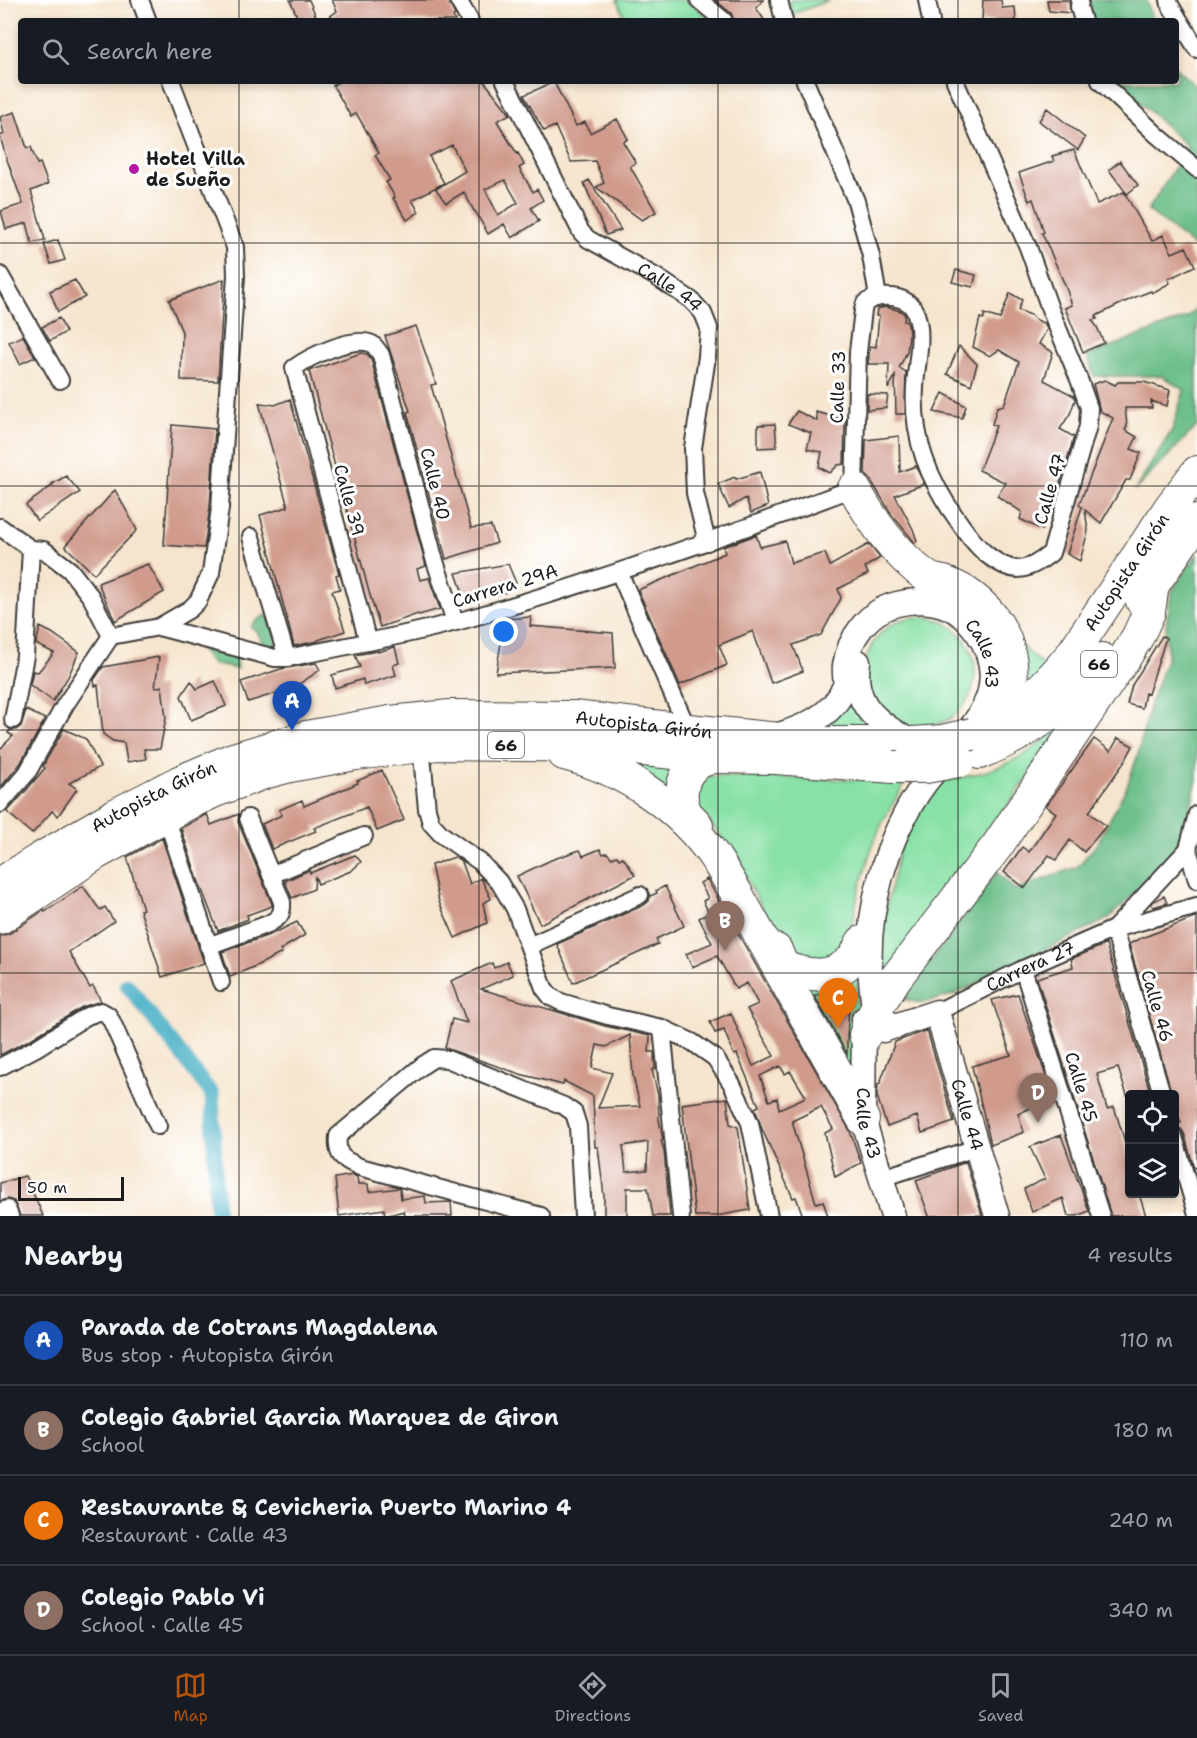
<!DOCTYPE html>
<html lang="en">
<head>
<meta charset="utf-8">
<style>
  :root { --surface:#171b24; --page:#20242c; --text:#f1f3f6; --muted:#9ea1a6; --line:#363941; --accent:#b45309 }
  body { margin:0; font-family:"Shantell Sans",sans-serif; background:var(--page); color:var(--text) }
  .controls { position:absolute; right:18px; bottom:18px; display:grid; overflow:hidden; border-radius:6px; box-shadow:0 3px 9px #0003 }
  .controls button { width:54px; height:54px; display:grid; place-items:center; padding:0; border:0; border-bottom:2px solid var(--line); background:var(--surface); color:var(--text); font:30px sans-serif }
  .scale { position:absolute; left:18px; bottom:15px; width:106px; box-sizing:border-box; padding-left:6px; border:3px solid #1c1c1c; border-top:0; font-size:16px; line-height:21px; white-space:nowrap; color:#1c1c1c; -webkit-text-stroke:4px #fff; paint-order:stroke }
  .you { position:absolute; left:504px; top:632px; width:21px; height:21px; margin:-15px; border:4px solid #fff; border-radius:50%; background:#1a73e8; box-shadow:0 0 0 9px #1a73e833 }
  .badge { display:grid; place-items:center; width:39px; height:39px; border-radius:50%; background:var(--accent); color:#fff; font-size:20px; font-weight:700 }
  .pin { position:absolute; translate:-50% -50px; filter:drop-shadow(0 2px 3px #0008) }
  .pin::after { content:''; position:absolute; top:32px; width:21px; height:18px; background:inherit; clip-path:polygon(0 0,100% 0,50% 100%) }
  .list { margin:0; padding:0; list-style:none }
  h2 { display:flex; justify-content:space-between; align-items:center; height:78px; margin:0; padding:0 24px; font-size:26px }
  h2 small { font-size:20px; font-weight:400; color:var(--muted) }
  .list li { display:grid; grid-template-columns:39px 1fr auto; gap:18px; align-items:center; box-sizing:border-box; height:90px; padding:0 24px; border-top:2px solid var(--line) }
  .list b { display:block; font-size:22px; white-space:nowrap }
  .list p { margin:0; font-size:20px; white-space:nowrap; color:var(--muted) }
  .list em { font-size:20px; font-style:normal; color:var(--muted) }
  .icon { flex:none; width:33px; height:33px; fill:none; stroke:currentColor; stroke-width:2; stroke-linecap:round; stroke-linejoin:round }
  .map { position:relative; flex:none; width:1197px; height:1216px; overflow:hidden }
  .search { position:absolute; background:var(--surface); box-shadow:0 3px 9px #0003; left:18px; right:18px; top:18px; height:66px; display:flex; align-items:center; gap:15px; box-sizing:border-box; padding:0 21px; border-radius:6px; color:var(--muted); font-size:22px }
  .sheet { height:438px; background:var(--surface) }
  nav { display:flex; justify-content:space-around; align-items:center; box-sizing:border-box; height:84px; border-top:2px solid var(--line); background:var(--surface); font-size:16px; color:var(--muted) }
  nav a { display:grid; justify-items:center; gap:3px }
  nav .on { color:var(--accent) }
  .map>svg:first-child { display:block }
  .green { fill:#88e1a6; stroke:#527e61; stroke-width:1.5 }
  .forest { fill:#6ebf8b; stroke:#456e54; stroke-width:1.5 }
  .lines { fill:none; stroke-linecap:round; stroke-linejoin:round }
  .canal { stroke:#46afc5; stroke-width:15 }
  .building { fill:#d09b8d; fill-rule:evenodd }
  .street-casing { stroke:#3d3a37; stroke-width:20 }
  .secondary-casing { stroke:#3d3a37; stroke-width:27 }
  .highway-casing { stroke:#3d3a37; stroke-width:34 }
  .street { stroke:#fff; stroke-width:16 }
  .secondary { stroke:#fff; stroke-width:24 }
  .highway { stroke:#fff; stroke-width:32 }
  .highway-bridge-casing { stroke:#3d3a37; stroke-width:34; stroke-linecap:butt }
  .highway-bridge { stroke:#fff; stroke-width:32 }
  .grid { fill:none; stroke:#1c1c1c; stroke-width:1.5; stroke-opacity:0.55 }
  .poi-dot { fill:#b5179e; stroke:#fff; stroke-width:2 }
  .labels { text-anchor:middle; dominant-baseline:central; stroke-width:6; stroke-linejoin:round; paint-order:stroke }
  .shield { fill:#fff; stroke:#606060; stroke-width:1.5 }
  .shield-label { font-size:16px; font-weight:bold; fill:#1c1c1c }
  .poi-label { font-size:18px; font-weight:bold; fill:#1c1c1c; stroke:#fff; text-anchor:start }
  .street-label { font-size:18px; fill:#1c1c1c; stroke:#fff }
</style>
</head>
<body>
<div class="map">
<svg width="1197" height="1216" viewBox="0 0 1197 1216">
  <rect width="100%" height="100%" fill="#fff"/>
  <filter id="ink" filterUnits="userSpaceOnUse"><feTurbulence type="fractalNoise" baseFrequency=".0167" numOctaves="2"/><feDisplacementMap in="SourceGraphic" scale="12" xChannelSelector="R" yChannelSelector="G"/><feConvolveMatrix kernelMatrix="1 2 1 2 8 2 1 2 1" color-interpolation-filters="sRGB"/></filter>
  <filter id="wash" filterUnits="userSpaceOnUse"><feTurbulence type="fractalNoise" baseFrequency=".008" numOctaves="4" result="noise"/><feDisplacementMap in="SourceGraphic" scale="24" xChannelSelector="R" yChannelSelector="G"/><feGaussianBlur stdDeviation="1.35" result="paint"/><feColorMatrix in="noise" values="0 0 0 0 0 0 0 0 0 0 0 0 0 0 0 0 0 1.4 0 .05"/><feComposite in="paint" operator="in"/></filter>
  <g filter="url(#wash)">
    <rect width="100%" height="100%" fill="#f6e5ce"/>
    <path class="green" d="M617,0H687L712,21H626Z
      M790,0H830L790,15Z
      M865 672a55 55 0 1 1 110 0a55 55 0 1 1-110 0Z
      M1012,637L1049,671L1019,701Z
      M851,691L877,727L810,731Z
      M1084,698L878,989L881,931L900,847L934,781C945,781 956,779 967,776C1022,765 1049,740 1084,698Z
      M612,759L670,768L669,784L671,797Z
      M710,776L906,781L882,823L871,850L858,894L848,946L839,961L793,958L770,922L728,845L693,803L697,784Z
      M858,970L854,1089L805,987Z"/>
    <path class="forest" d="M1089,0H1146L1154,21H1093L1089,8Z
      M1176,68L1197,88V249L1148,210L1188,147L1117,81H1176Z
      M1197,307V426L1135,490L1172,430L1184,390L1162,376H1094L1087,356L1188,317Z
      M1197,554V780L1181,848L1108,919L953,995L922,1003L906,1000L909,989L997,872L1015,890L1077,867L1097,844L1127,786L1138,754L1150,704L1167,657L1166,624L1172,591Z
      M268,614L280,642L271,647L262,643L258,633L251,627L256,621Z
      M203,643L220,653L225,648L237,653L236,658L237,669L212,664L199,649Z"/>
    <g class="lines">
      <path class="canal" d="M127,985L212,1094L217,1216"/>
    </g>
    <g id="blocks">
      <path class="building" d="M290,0H309L318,21H299Z
        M332,0H448L455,15L453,16L455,21H324L337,11Z
        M715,0H763L756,8L765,21H734L731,13Z
        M983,0H1001L1002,8L1015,7L1016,21H982Z
        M1047,0H1069L1070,13L1049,11Z
        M340,81H484L510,114L497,121L517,154L518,153L524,165L519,168L533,192L537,189L543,200L531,208L539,221L512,238L504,224L488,234L475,211H474L464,192L446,203L436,189L465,171L452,145L429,156L444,183L412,200L419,212L407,220L393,198L395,197L386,182L390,180L375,155L379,153L356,113L351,117L333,85ZM505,180L518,203L498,215L485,189Z
        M554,82L576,126L585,122L590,133L617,119L628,139L623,142L636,163L630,166L656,212L642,220L596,187L604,183L595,161L571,162L555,126L544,131L524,95Z
        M1047,108L1085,138L1078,150L1039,121Z
        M15,112L27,148L31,147L37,164L40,163L48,184L31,191L45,240L32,243L27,223L6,229L1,211L23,204L5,154L0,136L4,134L0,117Z
        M1074,150L1097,204L1124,192L1152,241L1163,235L1172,253L1186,247L1195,266L1168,279L1170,283L1152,293L1151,291L1133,298L1096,316L1097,319L1092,320L1097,327L1104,343L1083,352L1065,308L1072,305L1065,285L1042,233L1044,232L1033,199L1029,201L1019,173L1054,161L1052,156Z
        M1120,161L1138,185L1127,194L1109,170Z
        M589,180L621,230L606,235L584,183Z
        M58,240L65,260L51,264L44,244Z
        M956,270L976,275L973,287L952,282Z
        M224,279L218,381L181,380L182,332L169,300Z
        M75,280L85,297L58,312L50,291Z
        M1010,293L1022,300L1018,310L1033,316V318L1045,324L1047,329L1039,344L1053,352L1044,380L1074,396L1075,400L1070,414L1060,429L1074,437L1057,493L1053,500L1055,501L1053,509L1051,513L1047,511L1042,530L1020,519L1022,512L997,496L1006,483L979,470L996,426L992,424L997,407L1004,405L1019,362L999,350L990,356L973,347L980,318L984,319V314L1000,319Z
        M886,307L901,311L905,315L904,321L907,322L908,325L909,335L907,352L899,368L906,372L905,414H896L895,376L888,389L889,364H868L870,346L876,347L879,316H876L877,309Z
        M59,318L66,332L50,341L42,327Z
        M416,326L436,384L431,385L471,528L491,526L497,543L446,559L407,412L410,411L385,336Z
        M23,336L35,357L20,364L9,342Z
        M959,346L977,364L971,385L947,374Z
        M361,353L367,354L371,359L426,566L417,569L420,580L429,578L440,609L419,615L418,614L380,627L369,592L363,569L309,371Z
        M1105,380L1115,385L1118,382H1144L1170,390L1167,406L1151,401L1152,408H1125L1127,426L1125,430L1137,437L1131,449L1141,453L1130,480H1126L1101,523L1085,510L1088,531L1080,561L1067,554L1082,507L1079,505L1113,418L1100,411L1093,384Z
        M943,393L966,406L962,418L934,412Z
        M867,394L888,395L886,408L867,410Z
        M290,399L339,574L336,575L340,589L332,591L345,631L318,640V641L294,646L260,515L288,507L259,403L275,405Z
        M797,411L817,421L816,412L845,420L844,464L838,465L830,473L819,467L822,452L807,449L811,433L788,424Z
        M775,424L777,447L758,448V425Z
        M172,425L215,429L210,507L204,548L164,545Z
        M899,436L900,472L916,466L924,484L895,495L913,529L917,541L915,543L892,515L870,479L865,474L866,440Z
        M760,472L768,506L751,513L746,498L729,508L718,484L735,477L736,479Z
        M66,476L80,492L37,521L26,505L53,485L52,484Z
        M115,490L137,530L94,574L65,546Z
        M756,535L760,547L785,541L791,563L825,553L830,566L869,544L880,558L865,567L868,574L838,589L841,598L821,635L793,645L803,671L771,683L753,631L719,645L727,665L680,685L638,590L725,553L723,547Z
        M148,564L164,592L115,621L98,583Z
        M508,564L516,583L503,587L506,592L493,596L490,592L465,599L456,573Z
        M531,617L530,626L613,633L615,668L496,673L505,619Z
        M40,627L52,633L79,652L68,677L53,701L30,685L33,671L38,672L54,653L36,644Z
        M1162,636L1166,638L1148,694L1145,693L1142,708L1127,704L1132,685Z
        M395,647L399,663L393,665L396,675L364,685L363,679L335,688L332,675L360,667L355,655L378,651V652Z
        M159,657L155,688L162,686L166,718L160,749H144L146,759L127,762L124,743L113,741L103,734L98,685L95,686L94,680L103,667Z
        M316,663L320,670L299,684L290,688V689L248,702L241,682L281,669Z
        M191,681L197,689L215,681L226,706L191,720L181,696Z
        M26,710L45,719L20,764L0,788V749L13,736L8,733L10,730H16L21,726Z
        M64,729L86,739L100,767L69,783L77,789L65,806L58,816L52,811L32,834L7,812L24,793L45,768L43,766Z
        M1118,738L1133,746L1125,761L1089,812L1106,826L1084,852L1070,840L1056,860L1049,855L1025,888L1004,872L1022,847L1029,852L1056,813L1046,806L1094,739L1111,751Z
        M382,770L404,820L377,831L367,807L314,828L316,831L272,849L262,824L282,815L279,810L302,800L304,806L358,783L357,781Z
        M207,814L211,825L239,814L238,822L272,904V906L247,915L248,919L218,931L197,877L181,828Z
        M162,838L204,963L162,977L140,910L143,909L127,857Z
        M600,849L603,854L607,853L612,858L617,856L619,859L623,857L635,875L540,924L517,876L551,860L580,850L583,856Z
        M355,855L361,862L351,871L318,884L315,876L314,889L292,898L285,881L309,870L310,873Z
        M455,857L462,862L470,884L481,878L491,899L483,903L487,923L455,938L439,902L431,865Z
        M707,879L850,1131L861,1163L835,1177L825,1133L833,1129L821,1107L792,1121L816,1203L823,1201L828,1216H803L796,1197L793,1198L762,1129L755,1108L759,1106L737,1054L734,1055L724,1030L715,1033L710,1022L731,1013L753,1066L774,1056L747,1009L758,1004L747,983L736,989L717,956L692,967L686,954L712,943L699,918L709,913L703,901L708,898L700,883ZM780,1066L785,1074L790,1071L806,1097L779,1109L777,1098L769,1101L760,1076Z
        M83,886L100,910L105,907L114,921L69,952L90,988L93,986L101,1001L82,1007L31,1039L0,1055V936L10,933L44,910L45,912Z
        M665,886L684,926L656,939L658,944L573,983L557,944L644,905L649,901L650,896L657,893L656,891Z
        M1164,896L1167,903L1153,907L1151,904L1154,901Z
        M1197,917V1167L1194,1168L1184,1133L1181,1129L1174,1127V1124L1181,1123L1174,1101V1095H1172L1129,944L1139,939Z
        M297,922L305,935L280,950L282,953L258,965L230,977L222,952L272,934Z
        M1106,944L1151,1095H1127L1118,1068L1097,1074L1107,1109L1114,1107L1122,1132L1130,1160V1194H1139L1146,1216H1111L1037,978L1073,967L1071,959Z
        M507,962L513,975L481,989L605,1026L650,1036L649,1052H654L655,1069L652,1070L658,1095L659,1120L663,1140H661L664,1151L670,1216H653L648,1188H627V1216H604V1196L598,1147H595L593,1096L564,1081L563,1085L520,1074L445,1048L452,1019L467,1023L451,981L492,963L494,968ZM630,1035L633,1076L640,1106L598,1108L612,1073L592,1068L597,1045L606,1047ZM648,1142L647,1170L626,1172L623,1146Z
        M850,991L847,1037V1054L814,995Z
        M1018,994L1053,1097L1018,1114L1024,1132L991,1145L972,1066L1011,1055L992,1000Z
        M927,1030L954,1122L922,1133L917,1116L887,1127L877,1096L878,1084L880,1083L895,1042Z
        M727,1098L730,1124L738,1127L750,1210L716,1216H695L682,1104Z
        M1061,1135L1089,1211L1077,1216H1068L1063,1198L1032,1212L1024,1189L1045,1179L1030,1147Z
        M966,1162L982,1215L929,1216L916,1180Z
        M353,1175L357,1177L358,1184H368L369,1192L399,1188L400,1189L401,1199L425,1196L426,1203L451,1202L452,1216H405L404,1211L385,1216L384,1209L339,1216L335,1178Z
        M25,1176L38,1204L43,1216H20L14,1201L8,1199L0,1201V1183Z"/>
    </g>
  </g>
  <g filter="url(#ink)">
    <use href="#blocks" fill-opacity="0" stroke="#3d3a37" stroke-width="1.5"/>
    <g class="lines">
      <g class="street-casing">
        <g id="street">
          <path d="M140,0L148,21"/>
          <path d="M458,0L470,21"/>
          <path d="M699,0L724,21"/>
          <path d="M779,0L784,21"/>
          <path d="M927,0L931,21"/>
          <path d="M1080,0L1079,7L1083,21"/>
          <path d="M1169,0L1170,5L1197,49"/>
          <path id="s1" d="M505,81L581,232L588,239L658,278L691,300L703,313L709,328L707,357L693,448L695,493L707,542"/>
          <path d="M805,81L856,201L871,256L878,297"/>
          <path d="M1100,81L1157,135L1197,169"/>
          <path d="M0,275L60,380"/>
          <path d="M0,527L31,549L44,550L70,570L91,597L111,636"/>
          <path d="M251,537L287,658"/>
          <path d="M619,572L688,730"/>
          <path d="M159,627L275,658H287C349,645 412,635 474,617C602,580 728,535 854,488L858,352L863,310L865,303C880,293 910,294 916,314C924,336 916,364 915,387C912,438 928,479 957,519C966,532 974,544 986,554C1013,575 1026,573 1051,553L1088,426L1089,408L1080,382L1050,309L1028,247L955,81"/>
          <path d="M368,642L294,368C309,357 353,335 372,344C375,346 379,352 381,355L434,558L455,622"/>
          <path d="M13,720L25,656L31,549"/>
          <path d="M421,745L427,809L431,823L441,834L480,862L499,882L515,909L544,988L551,997L561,1002L608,1016L662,1028L692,1042L715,1058L732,1084L750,1123L769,1216"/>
          <path d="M0,804L27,773L65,705L111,636L159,627L190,609L198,601L211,573L220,508L236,276L235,247L171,81"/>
          <path d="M165,814L221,982"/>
          <path d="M1188,849L1197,880"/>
          <path d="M271,875L364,836"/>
          <path d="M208,946L268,924C279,918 283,915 282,902L248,818"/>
          <path d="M529,946L640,895"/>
          <path d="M1023,969L1101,1216"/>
          <path id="s2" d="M937,1012L1023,969L1114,929L1197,906"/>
          <path d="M662,1028L681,1216"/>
          <path d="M0,1067L36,1048L87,1016L101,1011L108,1015L112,1022L158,1126"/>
          <path d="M1162,1094L1114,929L1188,849L1197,814"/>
          <path d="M1174,1137L1197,1214"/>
          <path d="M882,1178L976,1148"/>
          <path d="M0,1212L7,1209L10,1216"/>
          <path d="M541,1216L360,1167C343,1159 336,1157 338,1136L423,1065L434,1058L447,1059L564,1106L574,1113L578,1126L583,1216"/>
        </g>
      </g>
      <g class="secondary-casing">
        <g id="secondary">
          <path d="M858,662C851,706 879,723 912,743"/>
          <path id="s3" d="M776,736C802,728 833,716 844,688C847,682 844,673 845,666C849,638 868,611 897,604C920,598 947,601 965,618C985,637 996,663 990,691C983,722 944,758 925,783C886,836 864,915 871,980C873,1002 871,1020 897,1026"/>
          <path id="s4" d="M864,1019L863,1119L893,1216"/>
          <path id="s5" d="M883,1030L937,1012L997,1216"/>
        </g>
      </g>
      <g class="highway-casing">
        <g id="highway">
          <path d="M854,488C873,522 895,554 927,577C932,580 938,581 944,582C951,585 959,588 965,592C1010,622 1021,668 1004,718"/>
          <path d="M1142,601L1197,521"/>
          <path id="s6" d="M972,734C1013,719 1045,688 1072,654L1171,506L1197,472"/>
          <path d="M979,753C1027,735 1073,702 1102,659"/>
          <path d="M564,754C624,769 681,807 716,859C723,870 730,882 737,894L863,1119"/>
          <path d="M697,825C694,821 690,818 687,814C678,801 681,779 692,768C698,762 706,759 714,757"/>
          <path id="s7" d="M0,884L38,860L115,815L179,782L233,759L306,737L390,722L450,716L573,717L688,730L822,743H912"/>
          <path d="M0,918L97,853L189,803L215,791L267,772L290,766L356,754L437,744L603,746L714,757L776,758L893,767"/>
          <path d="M776,950L783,967C807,976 834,981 853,958C857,954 859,947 862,942"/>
          <path d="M865,1035L875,1011L895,979L997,846L1124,659L1138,636L1149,612L1153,584"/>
        </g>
      </g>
      <use href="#street" class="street"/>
      <use href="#secondary" class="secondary"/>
      <use href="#highway" class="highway"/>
      <g class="highway-bridge-casing">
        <path id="highway-bridge" d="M912,743L942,741L972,734
          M893,767H926L959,761"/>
      </g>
      <use href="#highway-bridge" class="highway-bridge"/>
    </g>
  </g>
  <path class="grid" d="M239,0V21M479,0V21M718,0V21M958,0V21M239,81V1216M479,81V1216M718,81V1216M958,81V1216M0,243H1197M0,486H1197M0,730H1197M0,973H1197"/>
  <circle class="poi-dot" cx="134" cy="169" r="6"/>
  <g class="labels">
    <g class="shield">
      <rect x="1081" y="651" width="36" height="26" rx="4.5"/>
      <rect x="488" y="732" width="36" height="26" rx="4.5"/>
    </g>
    <g class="shield-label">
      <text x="1099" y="664">66</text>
      <text x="506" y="745">66</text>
    </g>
    <g class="poi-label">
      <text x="146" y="159">Hotel Villa<tspan x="146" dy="21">de Sueño</tspan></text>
    </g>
    <g class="street-label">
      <text stroke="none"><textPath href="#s1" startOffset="274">Calle 44</textPath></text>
      <text transform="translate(838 387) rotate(-88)">Calle 33</text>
      <text transform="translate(435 484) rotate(76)">Calle 40</text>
      <text transform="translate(1050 489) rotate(-74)">Calle 47</text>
      <text transform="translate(349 500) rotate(75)">Calle 39</text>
      <text stroke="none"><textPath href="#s6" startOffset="228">Autopista Girón</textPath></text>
      <text transform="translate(505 586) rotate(-17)">Carrera 29A</text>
      <text stroke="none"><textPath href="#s3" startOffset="308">Calle 43</textPath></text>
      <text stroke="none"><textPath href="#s7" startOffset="681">Autopista Girón</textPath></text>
      <text stroke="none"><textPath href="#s7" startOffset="177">Autopista Girón</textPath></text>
      <text stroke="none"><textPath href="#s2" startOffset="104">Carrera 27</textPath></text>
      <text transform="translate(1157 1006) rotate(74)">Calle 46</text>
      <text transform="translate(1081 1087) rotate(73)">Calle 45</text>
      <text stroke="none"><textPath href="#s5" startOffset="164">Calle 44</textPath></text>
      <text stroke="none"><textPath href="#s4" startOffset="105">Calle 43</textPath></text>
    </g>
  </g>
</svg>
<div class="controls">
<button><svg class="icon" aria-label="locate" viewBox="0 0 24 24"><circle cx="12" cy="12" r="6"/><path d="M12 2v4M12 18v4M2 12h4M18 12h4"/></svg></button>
<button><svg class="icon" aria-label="layers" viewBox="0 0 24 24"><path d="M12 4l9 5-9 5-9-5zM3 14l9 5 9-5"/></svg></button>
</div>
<div class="scale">50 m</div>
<div class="you"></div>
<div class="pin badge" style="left:292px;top:731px;background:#1a4fb4">A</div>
<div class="pin badge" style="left:725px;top:951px;background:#8d6e63">B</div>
<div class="pin badge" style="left:838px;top:1028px;background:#e8710a">C</div>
<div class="pin badge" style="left:1038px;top:1123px;background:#8d6e63">D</div>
<div class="search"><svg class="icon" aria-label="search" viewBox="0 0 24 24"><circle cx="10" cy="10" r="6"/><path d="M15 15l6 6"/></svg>Search here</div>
</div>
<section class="sheet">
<h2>Nearby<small>4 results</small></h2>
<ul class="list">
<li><span class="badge" style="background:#1a4fb4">A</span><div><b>Parada de Cotrans Magdalena</b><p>Bus stop · Autopista Girón</p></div><em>110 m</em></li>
<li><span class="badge" style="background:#8d6e63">B</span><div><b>Colegio Gabriel Garcia Marquez de Giron</b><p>School</p></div><em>180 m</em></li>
<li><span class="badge" style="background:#e8710a">C</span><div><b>Restaurante &amp; Cevicheria Puerto Marino 4</b><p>Restaurant · Calle 43</p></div><em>240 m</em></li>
<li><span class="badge" style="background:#8d6e63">D</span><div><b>Colegio Pablo Vi</b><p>School · Calle 45</p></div><em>340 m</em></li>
</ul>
</section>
<nav>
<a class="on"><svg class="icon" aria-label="map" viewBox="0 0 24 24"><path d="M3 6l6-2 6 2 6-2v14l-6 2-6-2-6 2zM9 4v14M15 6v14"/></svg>Map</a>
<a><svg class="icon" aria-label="directions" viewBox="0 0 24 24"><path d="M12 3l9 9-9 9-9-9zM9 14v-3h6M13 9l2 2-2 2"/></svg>Directions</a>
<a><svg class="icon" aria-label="saved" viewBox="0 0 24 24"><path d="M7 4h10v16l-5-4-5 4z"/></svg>Saved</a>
</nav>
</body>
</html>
